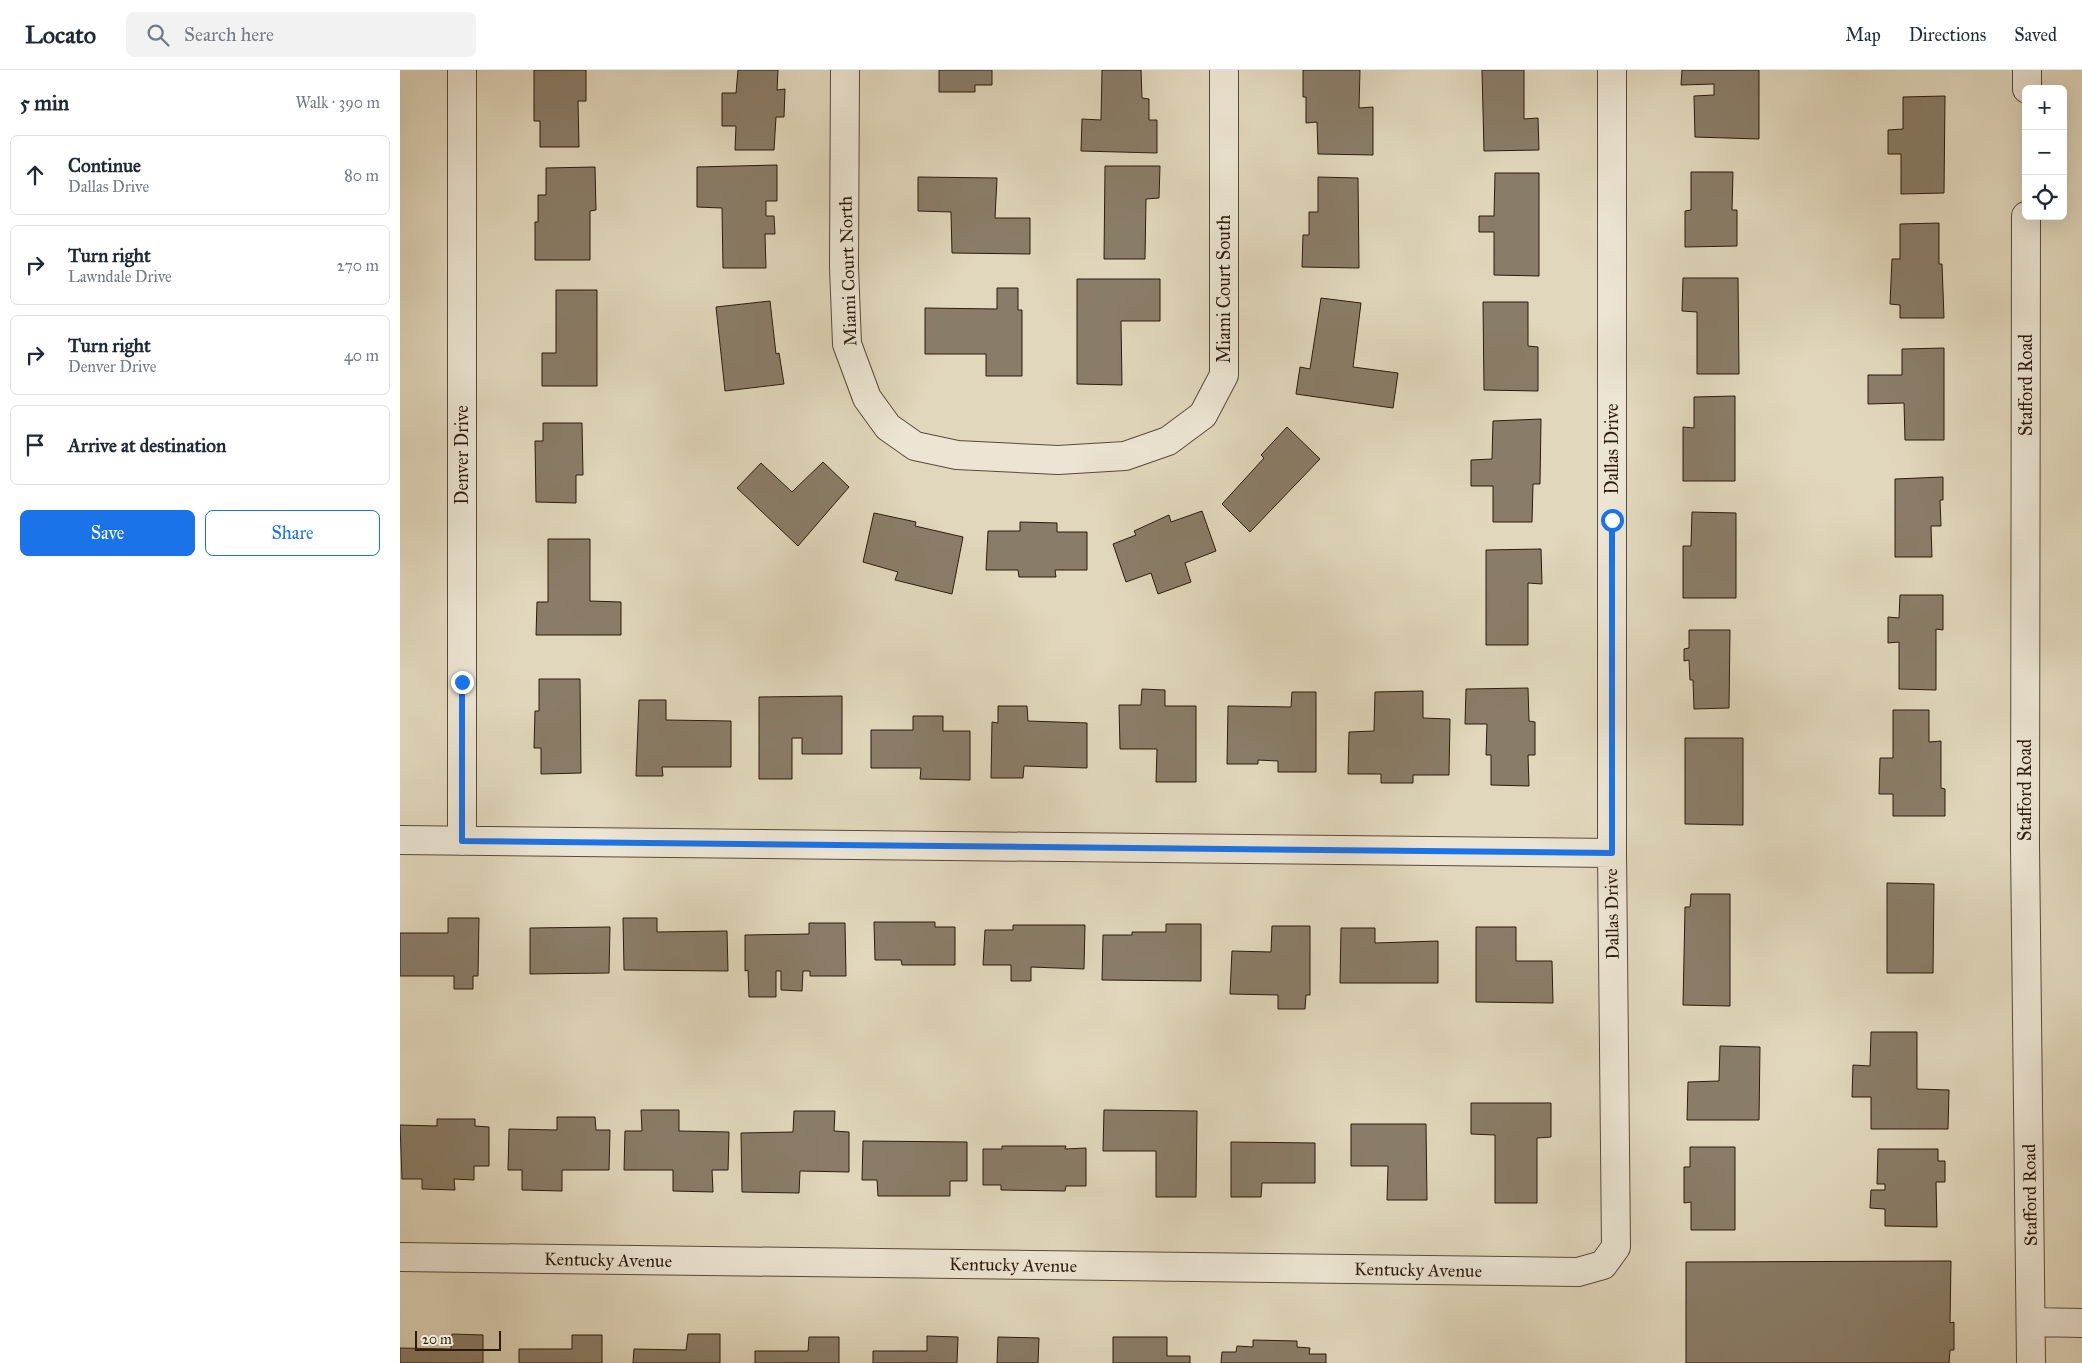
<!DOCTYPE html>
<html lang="en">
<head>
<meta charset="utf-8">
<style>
  :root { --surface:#fff; --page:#f2f2f3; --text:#1f2937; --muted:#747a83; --line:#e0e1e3; --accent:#1a73e8 }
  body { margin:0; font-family:"IM FELL Great Primer",serif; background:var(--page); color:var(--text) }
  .controls { position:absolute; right:15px; top:15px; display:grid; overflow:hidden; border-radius:8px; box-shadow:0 5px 20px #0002 }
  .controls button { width:45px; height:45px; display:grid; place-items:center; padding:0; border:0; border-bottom:1px solid var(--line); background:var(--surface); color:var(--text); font:25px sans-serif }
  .scale { position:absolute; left:15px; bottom:12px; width:86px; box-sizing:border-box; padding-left:5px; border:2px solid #2c1b0d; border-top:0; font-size:14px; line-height:18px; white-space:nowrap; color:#2c1b0d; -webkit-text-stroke:4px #ece5d3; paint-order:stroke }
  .stop { position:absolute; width:15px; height:15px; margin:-11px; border:4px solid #1a73e8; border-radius:50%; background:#fff }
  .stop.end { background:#1a73e8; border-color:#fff; box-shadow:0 1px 5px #0008 }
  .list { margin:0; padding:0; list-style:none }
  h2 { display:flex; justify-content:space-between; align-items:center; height:65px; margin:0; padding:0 20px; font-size:21px }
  h2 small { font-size:16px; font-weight:400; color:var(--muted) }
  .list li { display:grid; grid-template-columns:32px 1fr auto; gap:15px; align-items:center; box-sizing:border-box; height:80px; margin:0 10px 10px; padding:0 10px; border:1px solid var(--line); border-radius:8px }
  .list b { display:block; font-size:19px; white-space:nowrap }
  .list p { margin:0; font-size:16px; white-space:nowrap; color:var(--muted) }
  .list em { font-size:16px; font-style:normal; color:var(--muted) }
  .actions { display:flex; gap:10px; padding:15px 20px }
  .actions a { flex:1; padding:11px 0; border:1px solid var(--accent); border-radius:8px; text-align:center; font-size:18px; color:var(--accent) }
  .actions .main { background:var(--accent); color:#fff }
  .icon { flex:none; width:28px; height:28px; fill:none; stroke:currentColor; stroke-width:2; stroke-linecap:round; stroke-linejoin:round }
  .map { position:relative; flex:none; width:1682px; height:1293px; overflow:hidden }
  header { display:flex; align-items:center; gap:30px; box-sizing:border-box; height:70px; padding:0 25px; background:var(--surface); border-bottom:1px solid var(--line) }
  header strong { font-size:24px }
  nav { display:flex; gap:28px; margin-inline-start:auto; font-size:18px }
  .search { width:350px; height:45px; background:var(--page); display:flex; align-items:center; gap:12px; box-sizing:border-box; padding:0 18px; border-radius:8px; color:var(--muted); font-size:19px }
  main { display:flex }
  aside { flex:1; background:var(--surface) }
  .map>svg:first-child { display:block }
  .building { fill:#8a7d68; stroke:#2c1b0d }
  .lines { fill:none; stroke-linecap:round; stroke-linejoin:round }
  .minor-casing { stroke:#594a39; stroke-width:30 }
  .minor { stroke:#ece5d3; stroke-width:28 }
  .route { stroke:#1a73e8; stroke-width:6 }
  .labels { text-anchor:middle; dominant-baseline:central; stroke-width:4; stroke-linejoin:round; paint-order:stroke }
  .street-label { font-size:18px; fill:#2c1b0d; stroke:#ece5d3 }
</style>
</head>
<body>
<header>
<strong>Locato</strong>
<div class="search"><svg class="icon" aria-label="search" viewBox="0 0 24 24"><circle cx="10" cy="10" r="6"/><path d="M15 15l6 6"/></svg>Search here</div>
<nav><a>Map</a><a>Directions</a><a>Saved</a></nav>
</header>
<main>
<aside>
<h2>5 min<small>Walk · 390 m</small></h2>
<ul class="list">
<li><svg class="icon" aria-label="ahead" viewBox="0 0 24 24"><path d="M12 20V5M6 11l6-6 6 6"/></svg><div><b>Continue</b><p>Dallas Drive</p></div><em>80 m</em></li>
<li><svg class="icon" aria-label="right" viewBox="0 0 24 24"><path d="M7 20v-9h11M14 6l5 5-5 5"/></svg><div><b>Turn right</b><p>Lawndale Drive</p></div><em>270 m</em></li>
<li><svg class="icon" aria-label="right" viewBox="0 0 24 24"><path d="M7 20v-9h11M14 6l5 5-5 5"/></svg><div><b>Turn right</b><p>Denver Drive</p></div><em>40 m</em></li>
<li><svg class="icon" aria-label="arrive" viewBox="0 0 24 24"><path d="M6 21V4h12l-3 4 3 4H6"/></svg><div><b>Arrive at destination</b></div></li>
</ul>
<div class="actions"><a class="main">Save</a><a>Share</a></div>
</aside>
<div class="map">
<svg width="1682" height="1293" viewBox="0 0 1682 1293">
  <rect width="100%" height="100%" fill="#e1d7bc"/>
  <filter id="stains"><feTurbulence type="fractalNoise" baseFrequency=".004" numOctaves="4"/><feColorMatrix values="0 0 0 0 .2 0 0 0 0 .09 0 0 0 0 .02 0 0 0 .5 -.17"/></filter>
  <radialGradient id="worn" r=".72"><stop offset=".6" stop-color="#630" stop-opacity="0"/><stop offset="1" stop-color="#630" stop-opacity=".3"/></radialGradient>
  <path class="building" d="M134,0H186V31H178L179,77H140V51H134Z
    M338,0H378L377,20L385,19L384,47H376L374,80H335L336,56H322V23H336Z
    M539,0H592V15H575V22H539Z
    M702,0H741L742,28L749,29V50H757V83L681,81L682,49L701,50Z
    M903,0H960L959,38L973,37V85L918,84L917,52L906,53V27H903Z
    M1082,0H1124V49L1138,48L1139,80L1084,81Z
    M1282,0H1359V69L1295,67L1294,26L1314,25V14L1281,15Z
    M1545,26L1544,123L1501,124V84H1488V60L1503,59V27Z
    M377,95V131H366V146H374L375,164H365L366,198H323L322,138L297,137V97Z
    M705,96H760L759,128L746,129L745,189H704Z
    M195,97L196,140L190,141V190H135V152H138V125H146V98Z
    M1291,102H1333L1332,140H1337V176L1285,177V141L1291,140Z
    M1095,103H1139V206L1094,205V162H1079V146H1094Z
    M518,107L597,108L595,148H630V184L552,183L551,142L518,141Z
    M918,107L958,108L959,198L902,197L903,165H909V142H918Z
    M1539,153V194H1542L1544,248H1500V235L1490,234L1492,189H1500V154Z
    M1283,208H1338L1339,304H1297V242L1282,241Z
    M677,209H760V251H721L722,315L677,314Z
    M597,218H618V240H622V306H586V284H525V238L597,239Z
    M156,220H197V316H142V283H156Z
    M921,228L961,233L953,297L998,303L993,338L896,324L900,297L910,299Z
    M370,231L376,284L379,283L384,314L325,321L316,237Z
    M1083,232H1128V276L1138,277V321L1084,320Z
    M1544,278V370H1505L1504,333L1468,334V305H1502V279Z
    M1335,326V411H1283V357L1294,358V327Z
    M1141,349L1140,414H1133L1132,452H1093V416H1071V390L1092,389L1093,351Z
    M143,353H182L183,405H176V433L136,432L135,371H143Z
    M887,357L920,389L850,462L822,434L864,388L861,385Z
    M423,392L449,417L398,476L337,418L361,393L392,422Z
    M1543,407V430H1540L1541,456H1531L1532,487H1495V409Z
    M802,441L816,481L785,493L791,512L758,524L751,503L726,512L713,474L736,465L734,461L769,445L771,452Z
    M1292,442L1336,443V528H1283V476H1291Z
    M474,443L516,452L515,456L563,467L552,524L495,510L498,502L463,492Z
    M620,452L657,453V462H687V500H655L656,507H619L618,500H586L588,461H620Z
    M148,469H190V531L221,532V565H136L137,532H148Z
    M1141,479L1142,514L1128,513V575H1086V480Z
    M1500,525H1543V560L1536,559V620L1499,619V572L1488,573V547L1499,548Z
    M1289,560H1330L1329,638L1294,639L1293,610H1290L1289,590L1284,591V579L1289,578Z
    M139,609H180L181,703L141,704V678H134L135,641H139Z
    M1128,618L1129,651L1135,652V685H1128L1129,716L1091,715V685H1086L1087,654H1065L1066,619Z
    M742,619L765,620V636H796V712H756L757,679H720L719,635H741Z
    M1023,621V648L1050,649L1049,705H1013V713H981V704H948L949,662L974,661L975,622Z
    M892,622H916V702H878V691L858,690V694H827L828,636L891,637Z
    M442,626V684H402V668H392V709H359V627Z
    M239,630H266V650L331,651V697H262L263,706H236Z
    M598,636H627L628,651L687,653V698L624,696L623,708H591L592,652L598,653Z
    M1493,640H1529V672L1541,671V718L1545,719V746H1493V724H1479L1480,688H1493Z
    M513,646H543V661H570V710L520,709L521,698H471V660H513Z
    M1285,668H1343V755L1285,754Z
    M1487,813L1534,814L1533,903H1487Z
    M1291,824H1330V936L1283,935L1285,837H1290Z
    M48,848H79L78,906H73V919H54V906H0V863H48Z
    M223,848H257V862L327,861L328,901L224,900Z
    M474,852H535V857H555V895H502L501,890H475Z
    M409,853H445L446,906H410V901H403L402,921L381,920V901H376V927H349L348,900L345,901V865L409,864Z
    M766,854H801V911L702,910L703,865H732V862H766Z
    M613,855H685L684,899L631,897V911H611V895H583L585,860H613Z
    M872,856H910V925H906L905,939H878V925L830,924L832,881L871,882Z
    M210,857L209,903L130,904V858Z
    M1076,857H1116V891H1152L1153,933L1076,932Z
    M941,858H975V873L1038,871V913H940Z
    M1471,962H1517V1019L1549,1020L1548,1059H1471V1027H1452L1453,995L1470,996Z
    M1320,976L1360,977L1359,1050H1287L1288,1012L1319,1011Z
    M1071,1033H1151V1067L1137,1068V1133H1095V1065L1071,1064Z
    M241,1040H279V1061L329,1062L328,1100H312L313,1122L273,1121V1100H224L225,1061H242Z
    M704,1040L797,1041L796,1127H756V1081H703Z
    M394,1041H435L434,1061L449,1062V1102L400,1101L399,1123L342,1122L341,1063L393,1062Z
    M157,1047H195L196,1060H210L209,1100H162V1121L122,1120V1100H108L109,1059L157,1060Z
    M37,1049H75V1056L89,1057V1096H74V1110L54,1109L55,1120L22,1119V1109H2L0,1055L37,1056Z
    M951,1054H1026L1027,1130H987L988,1096H951Z
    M463,1071L567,1072V1111H550V1126H478L477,1110H462Z
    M831,1072L915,1073V1113H862L861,1127H831Z
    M602,1076H666L665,1079L686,1078V1116H666L665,1121L601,1120V1115H583V1079H602Z
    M1290,1077H1335V1160H1291V1132L1284,1133V1097H1290Z
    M1478,1079H1538V1091H1545V1112H1536L1537,1157L1485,1156V1139L1470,1138L1471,1120H1485V1114H1477Z
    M1551,1191L1550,1253L1554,1252V1280H1550L1549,1293H1286V1192Z
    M52,1264L83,1265V1293H0V1278L51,1279Z
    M288,1264H320V1293H233L234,1279L286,1280Z
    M172,1265H202V1293H119V1279H172Z
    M527,1266L558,1267L557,1293H473V1281H527Z
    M409,1267H439V1293H355V1281H408Z
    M598,1267L639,1268L638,1293H597Z
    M713,1267H767V1286H790V1293H713Z
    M853,1270L897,1271V1277L910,1278L909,1284H926V1293H821L822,1282H836L837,1276L853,1277Z"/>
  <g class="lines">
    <g class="minor-casing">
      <path id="minor" d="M62,0V771
        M445,0L444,197L447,274L467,328L488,357L515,376L557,385L658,390L725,386L768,371L803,345L824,305V0
        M1627,19V0
        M1626,146L1625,776L1631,1293
        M0,770L1212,783
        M0,1187L1178,1202L1203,1195L1216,1177L1212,783V0
        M1631,1252L1682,1253"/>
    </g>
    <use href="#minor" class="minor"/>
  </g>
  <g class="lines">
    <path class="route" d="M62,612V771L1212,783V450"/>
  </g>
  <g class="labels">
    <g class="street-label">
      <text transform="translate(448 201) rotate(-92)">Miami Court North</text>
      <text transform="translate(824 219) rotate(-90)">Miami Court South</text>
      <text transform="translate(1626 315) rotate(-90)">Stafford Road</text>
      <text transform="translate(1212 379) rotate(-90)">Dallas Drive</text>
      <text transform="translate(62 385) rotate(-90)">Denver Drive</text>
      <text transform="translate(1625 720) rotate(-90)">Stafford Road</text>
      <text transform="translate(1212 844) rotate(-91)">Dallas Drive</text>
      <text transform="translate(1630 1125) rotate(-91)">Stafford Road</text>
      <text transform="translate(208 1190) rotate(1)">Kentucky Avenue</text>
      <text transform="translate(613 1195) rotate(1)">Kentucky Avenue</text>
      <text transform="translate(1018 1200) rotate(1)">Kentucky Avenue</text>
    </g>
  </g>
  <rect width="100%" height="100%" filter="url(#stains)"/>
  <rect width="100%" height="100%" fill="url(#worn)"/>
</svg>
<div class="controls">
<button>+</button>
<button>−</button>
<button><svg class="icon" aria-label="locate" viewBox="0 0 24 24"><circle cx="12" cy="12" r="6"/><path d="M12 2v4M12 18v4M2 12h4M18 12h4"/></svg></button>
</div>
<div class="scale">20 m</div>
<div class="stop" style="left:1212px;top:450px"></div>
<div class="stop end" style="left:62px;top:612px"></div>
</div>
</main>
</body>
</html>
